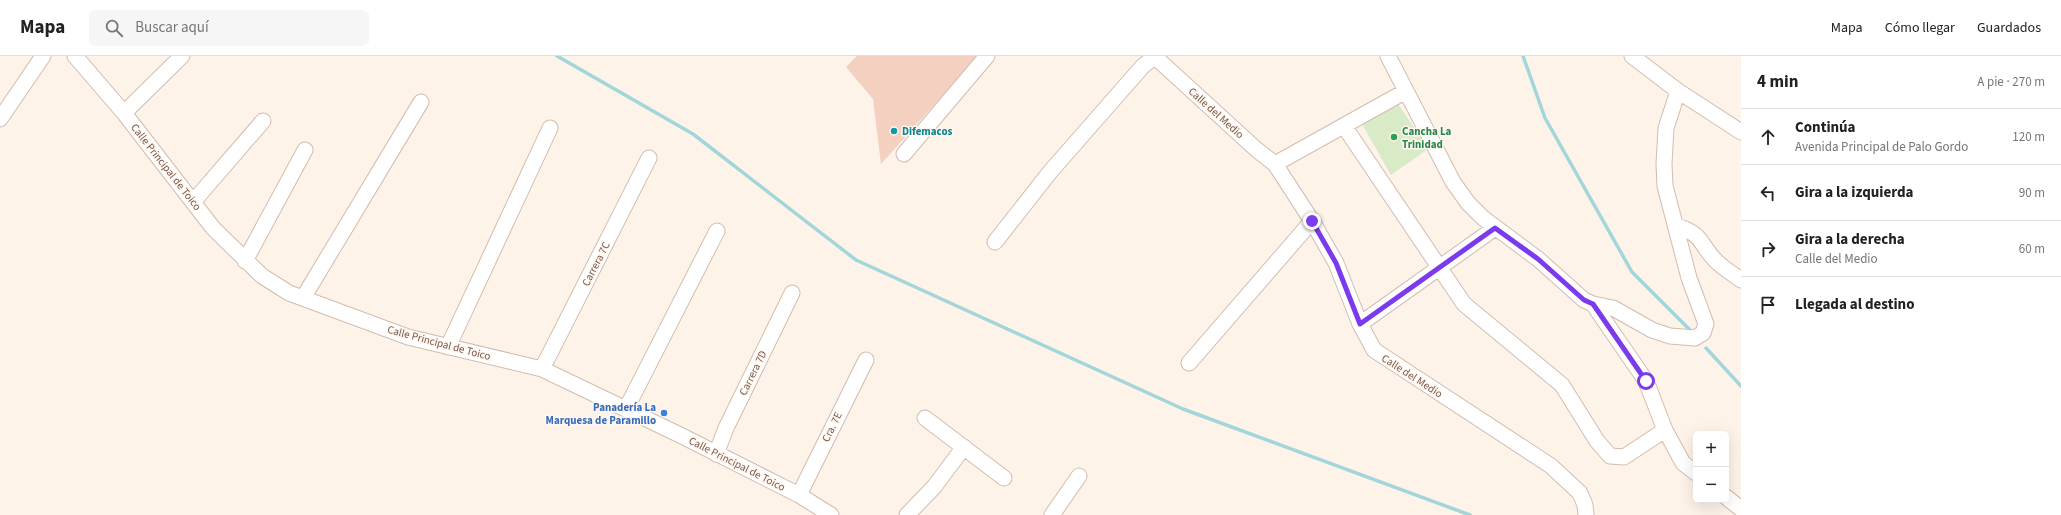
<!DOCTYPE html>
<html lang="es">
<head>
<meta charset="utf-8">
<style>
  :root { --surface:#fff; --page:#f6f6f6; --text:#222; --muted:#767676; --line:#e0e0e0 }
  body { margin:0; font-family:"Source Sans 3",sans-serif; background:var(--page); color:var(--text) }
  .controls { position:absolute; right:12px; bottom:12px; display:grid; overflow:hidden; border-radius:6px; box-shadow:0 4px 16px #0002 }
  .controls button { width:36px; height:36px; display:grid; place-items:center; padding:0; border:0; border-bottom:1px solid var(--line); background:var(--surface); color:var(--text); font:20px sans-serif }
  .stop { position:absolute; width:12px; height:12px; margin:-9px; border:3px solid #7c3aed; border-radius:50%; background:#fff }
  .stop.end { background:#7c3aed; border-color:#fff; box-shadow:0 1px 4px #0008 }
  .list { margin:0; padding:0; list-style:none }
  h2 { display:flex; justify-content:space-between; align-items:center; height:52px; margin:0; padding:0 16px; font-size:17px }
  h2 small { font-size:13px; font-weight:400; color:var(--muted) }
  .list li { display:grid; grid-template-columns:26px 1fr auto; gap:12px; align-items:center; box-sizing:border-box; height:56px; padding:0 16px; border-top:1px solid var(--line) }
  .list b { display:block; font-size:15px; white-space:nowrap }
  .list p { margin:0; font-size:13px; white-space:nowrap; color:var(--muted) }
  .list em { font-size:13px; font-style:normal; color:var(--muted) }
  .icon { flex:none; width:22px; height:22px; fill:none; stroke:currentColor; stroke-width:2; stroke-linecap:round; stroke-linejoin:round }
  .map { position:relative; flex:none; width:1741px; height:459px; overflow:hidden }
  header { display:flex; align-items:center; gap:24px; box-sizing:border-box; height:56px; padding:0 20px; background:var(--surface); border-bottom:1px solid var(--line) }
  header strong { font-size:19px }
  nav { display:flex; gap:22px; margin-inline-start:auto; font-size:14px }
  .search { width:280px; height:36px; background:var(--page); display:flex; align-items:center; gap:10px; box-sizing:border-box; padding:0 14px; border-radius:6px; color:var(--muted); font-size:15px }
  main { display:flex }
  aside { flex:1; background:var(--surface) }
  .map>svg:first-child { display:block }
  .green { fill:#d9ebc6 }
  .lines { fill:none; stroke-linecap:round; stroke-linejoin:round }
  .stream { stroke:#a2d6da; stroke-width:3.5 }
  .building { fill:#f3d0c0 }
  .minor-casing { stroke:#d2bcb0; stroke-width:17 }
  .minor { stroke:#fff; stroke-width:15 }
  .route { stroke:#7c3aed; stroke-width:5 }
  .culture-dot { fill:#0f9aa8; stroke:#fff8f0; stroke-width:1.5 }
  .leisure-dot { fill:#2e9e5b; stroke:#fff8f0; stroke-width:1.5 }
  .shop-dot { fill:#3f7fe0; stroke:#fff8f0; stroke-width:1.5 }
  .labels { text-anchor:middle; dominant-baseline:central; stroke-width:3; stroke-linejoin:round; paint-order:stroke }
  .street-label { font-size:11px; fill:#78574b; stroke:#fff8f0 }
  .culture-label { font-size:11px; font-weight:bold; fill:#0d838f; stroke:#fff8f0; text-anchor:start }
  .leisure-label { font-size:11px; font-weight:bold; fill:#27864d; stroke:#fff8f0; text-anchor:start }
  .shop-label { font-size:11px; font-weight:bold; fill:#366cbe; stroke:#fff8f0; text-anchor:end }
</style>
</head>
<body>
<header>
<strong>Mapa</strong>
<div class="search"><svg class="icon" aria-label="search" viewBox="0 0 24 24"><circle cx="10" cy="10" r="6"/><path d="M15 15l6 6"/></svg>Buscar aquí</div>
<nav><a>Mapa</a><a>Cómo llegar</a><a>Guardados</a></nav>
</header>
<main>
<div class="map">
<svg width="1741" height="459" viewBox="0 0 1741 459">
  <rect width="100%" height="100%" fill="#fdf3e9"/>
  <path class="green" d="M1397,46L1428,93L1391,119L1362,68Z"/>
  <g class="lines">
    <path class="stream" d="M557,0L693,78L856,204L1183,353L1470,459
      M1523,0L1545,62L1632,216L1692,276
      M1706,292L1741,330"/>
  </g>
  <path class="building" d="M857,0H978L881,108L873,43L846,11Z"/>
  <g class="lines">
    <g class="minor-casing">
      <path id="minor" d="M75,0L124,57L213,172L262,220L289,237L408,281L542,313L680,379L799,439L831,459
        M1154,0L1257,94L1275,108L1312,165L1336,207L1360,268L1374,294L1551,410L1580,437L1585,449L1586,459
        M1388,0L1453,126L1468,147L1483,162L1538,203L1584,244L1593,248L1646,325L1665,374L1683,407L1696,417
        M1632,0L1678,35L1741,76
        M124,57L182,0
        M0,63L43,0
        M1344,70L1464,248L1562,329L1597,385L1610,400L1624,401L1665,374
        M904,98L987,0
        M1275,108L1406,35
        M193,146L263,65
        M1676,170C1704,178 1699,188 1716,205C1723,212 1733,218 1741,224
        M995,186L1050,116L1142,11L1154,1
        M245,205L305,94
        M303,242L421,46
        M1593,248L1613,252L1652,274L1670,280L1695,282L1703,277L1706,268L1689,222L1665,130L1664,108L1666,72L1678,35
        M1360,268L1495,172
        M448,291L550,72
        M1189,307L1312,165
        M542,313L649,102
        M626,353L717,175
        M925,362L1004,422
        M716,398L726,372L792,237
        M799,439L866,304
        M1726,441L1741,453
        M907,459L934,431L964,391
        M1052,459L1079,420"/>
    </g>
    <use href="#minor" class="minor"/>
  </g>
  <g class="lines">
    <path class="route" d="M1312,165L1336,207L1360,268L1495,172L1538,203L1584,244L1593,248L1646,325"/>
  </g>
  <circle class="culture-dot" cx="894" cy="75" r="4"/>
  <circle class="leisure-dot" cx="1394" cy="81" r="4"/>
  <circle class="shop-dot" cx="664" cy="357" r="4"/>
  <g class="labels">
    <g class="street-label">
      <text transform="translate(1216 57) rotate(42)">Calle del Medio</text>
      <text transform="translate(166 111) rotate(52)">Calle Principal de Toico</text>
      <text transform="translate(596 208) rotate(-63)">Carrera 7C</text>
      <text transform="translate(439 287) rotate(15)">Calle Principal de Toico</text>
      <text transform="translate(753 317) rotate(-64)">Carrera 7D</text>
      <text transform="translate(1412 320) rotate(33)">Calle del Medio</text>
      <text transform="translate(832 371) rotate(-64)">Cra. 7E</text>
      <text transform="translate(737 408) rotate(27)">Calle Principal de Toico</text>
    </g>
    <g class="culture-label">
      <text x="902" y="75">Difemacos</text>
    </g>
    <g class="leisure-label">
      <text x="1402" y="75">Cancha La<tspan x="1402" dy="13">Trinidad</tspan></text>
    </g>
    <g class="shop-label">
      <text x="656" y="351">Panadería La<tspan x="656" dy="13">Marquesa de Paramillo</tspan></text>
    </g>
  </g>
</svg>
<div class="controls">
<button>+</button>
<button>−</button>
</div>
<div class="stop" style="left:1646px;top:325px"></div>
<div class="stop end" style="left:1312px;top:165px"></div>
</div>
<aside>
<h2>4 min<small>A pie · 270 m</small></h2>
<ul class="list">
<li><svg class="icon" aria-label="ahead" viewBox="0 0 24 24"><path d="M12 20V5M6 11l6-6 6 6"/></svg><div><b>Continúa</b><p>Avenida Principal de Palo Gordo</p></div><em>120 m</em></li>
<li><svg class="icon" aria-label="left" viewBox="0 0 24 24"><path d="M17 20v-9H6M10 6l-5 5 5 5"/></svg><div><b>Gira a la izquierda</b></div><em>90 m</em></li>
<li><svg class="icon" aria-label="right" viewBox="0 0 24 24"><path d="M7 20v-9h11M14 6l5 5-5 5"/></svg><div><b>Gira a la derecha</b><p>Calle del Medio</p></div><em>60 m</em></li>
<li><svg class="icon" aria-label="arrive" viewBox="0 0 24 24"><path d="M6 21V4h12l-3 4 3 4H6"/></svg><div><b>Llegada al destino</b></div></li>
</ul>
</aside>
</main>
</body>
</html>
